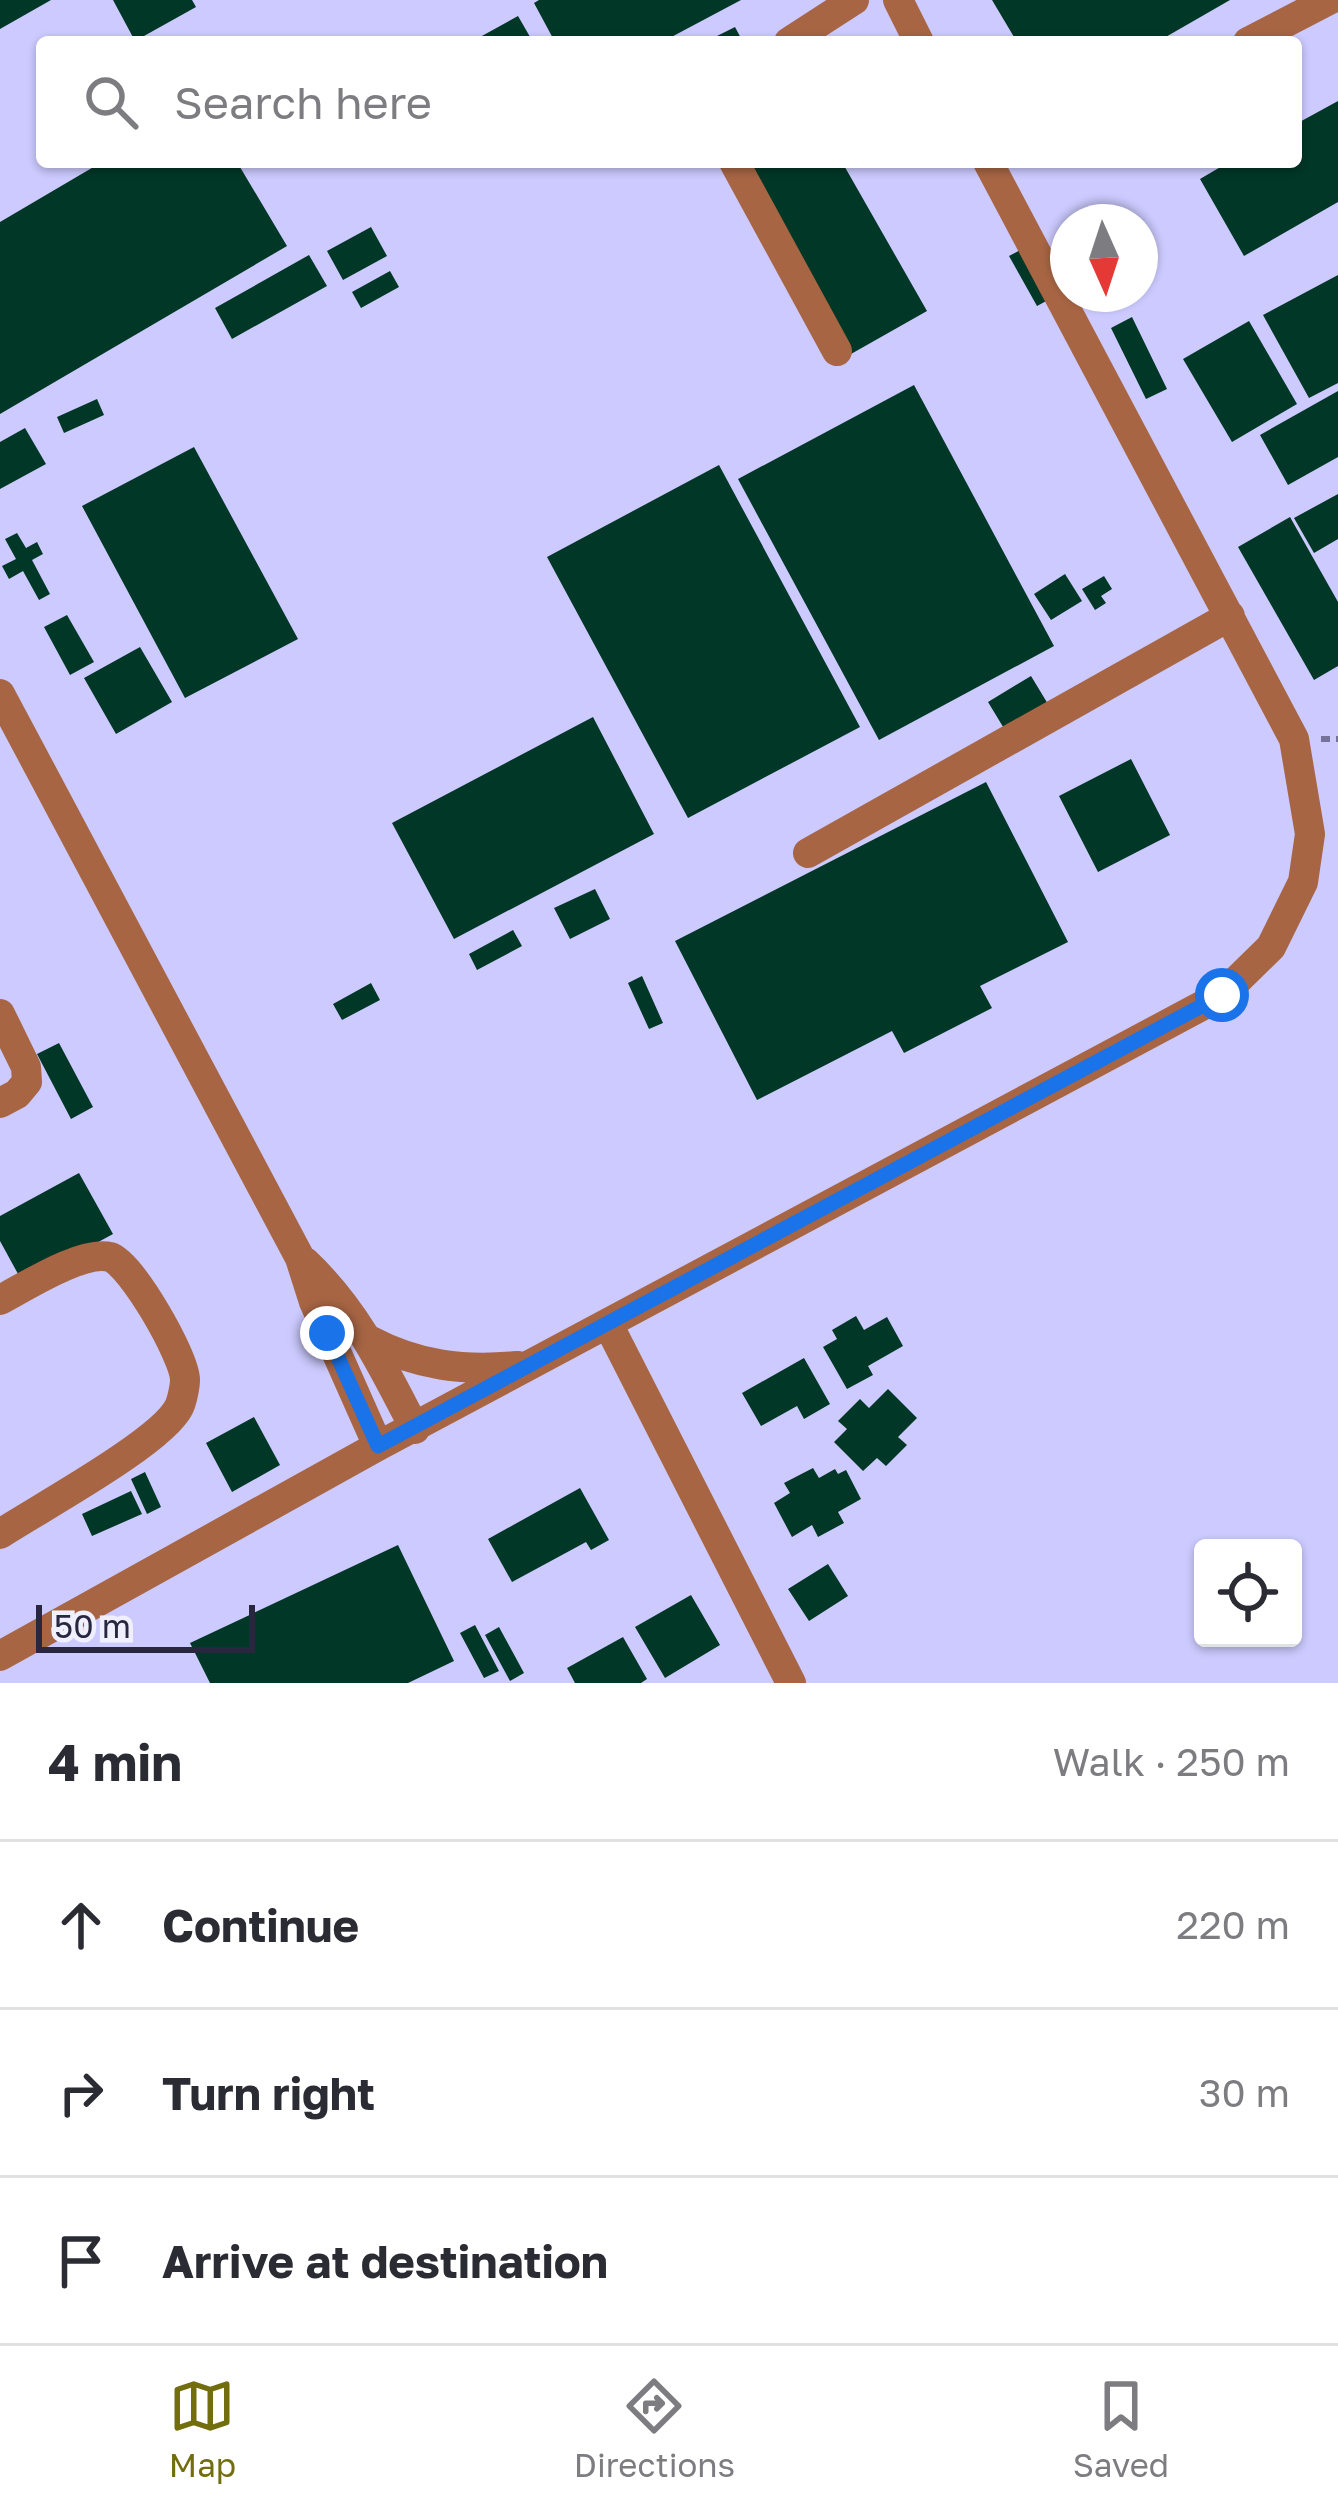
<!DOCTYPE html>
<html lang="en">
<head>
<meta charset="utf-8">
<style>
  :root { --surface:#fff; --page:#f7f7f7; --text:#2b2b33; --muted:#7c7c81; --line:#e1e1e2; --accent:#736e0d }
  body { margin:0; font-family:"Golos Text",sans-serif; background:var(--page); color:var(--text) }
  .controls { position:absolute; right:36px; bottom:36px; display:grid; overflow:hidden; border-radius:12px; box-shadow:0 3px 9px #0004 }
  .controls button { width:108px; height:108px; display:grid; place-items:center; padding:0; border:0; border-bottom:3px solid var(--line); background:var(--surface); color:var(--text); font:60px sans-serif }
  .compass { position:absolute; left:1050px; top:204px; width:108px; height:108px; border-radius:50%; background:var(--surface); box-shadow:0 3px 9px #0004; rotate:177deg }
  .scale { position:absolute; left:36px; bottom:30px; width:219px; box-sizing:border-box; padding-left:12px; border:6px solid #292740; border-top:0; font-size:33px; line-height:42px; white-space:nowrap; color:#292740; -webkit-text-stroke:9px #efeffd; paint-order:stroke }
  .stop { position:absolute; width:36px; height:36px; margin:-27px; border:9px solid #1a73e8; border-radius:50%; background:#fff }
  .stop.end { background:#1a73e8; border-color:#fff; box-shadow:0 3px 12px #0008 }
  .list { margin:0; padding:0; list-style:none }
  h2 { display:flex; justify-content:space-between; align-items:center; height:156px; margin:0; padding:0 48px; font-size:51px }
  h2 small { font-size:39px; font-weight:400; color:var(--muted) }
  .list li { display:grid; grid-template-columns:78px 1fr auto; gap:36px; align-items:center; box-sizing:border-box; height:168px; padding:0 48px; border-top:3px solid var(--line) }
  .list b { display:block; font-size:45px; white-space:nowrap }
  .list em { font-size:39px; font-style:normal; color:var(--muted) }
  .icon { flex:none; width:66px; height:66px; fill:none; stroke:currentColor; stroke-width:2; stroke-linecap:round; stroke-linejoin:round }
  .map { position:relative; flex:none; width:1338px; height:1683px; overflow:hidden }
  .search { position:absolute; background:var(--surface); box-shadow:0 3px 9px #0004; left:36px; right:36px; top:36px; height:132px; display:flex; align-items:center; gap:30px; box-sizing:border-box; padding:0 42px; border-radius:12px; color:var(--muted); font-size:45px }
  .sheet { height:660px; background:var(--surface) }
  nav { display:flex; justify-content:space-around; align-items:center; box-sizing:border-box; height:168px; border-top:3px solid var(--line); background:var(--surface); font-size:33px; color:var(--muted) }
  nav a { display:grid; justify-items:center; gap:6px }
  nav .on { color:var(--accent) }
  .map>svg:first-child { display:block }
  .building { fill:#003726 }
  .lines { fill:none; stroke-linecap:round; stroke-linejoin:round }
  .path { stroke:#757399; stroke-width:6; stroke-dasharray:9 6; stroke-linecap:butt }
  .minor { stroke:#a76544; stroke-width:30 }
  .route { stroke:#1a73e8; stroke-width:15 }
</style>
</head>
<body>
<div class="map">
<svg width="1338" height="1683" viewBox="0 0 1338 1683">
  <rect width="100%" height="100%" fill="#cccafe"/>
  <path class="building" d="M0,0H51L0,29Z
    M113,0H192L196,7L135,41Z
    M539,0H741L662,42H555L534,3Z
    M992,0H1230L1157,42H1017Z
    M518,16L533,42H471Z
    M735,27L743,42H705Z
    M1338,101V202L1244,256L1200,179L1229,162H1296V124Z
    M102,162H237L287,246L0,414V222Z
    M764,162H842L927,311L851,354L746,172Z
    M371,227L387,256L343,280L327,251Z
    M1022,249L1050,299L1037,306L1009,256Z
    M309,255L327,286L232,339L215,308Z
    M390,271L399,287L361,308L352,292Z
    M1338,275V383L1309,398L1263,315Z
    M1132,317L1167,389L1146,399L1111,328Z
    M1249,321L1297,404L1232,442L1183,359Z
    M914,385L1054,646L879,740L738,479Z
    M1338,391V457L1288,485L1260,435Z
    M97,399L104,415L64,433L57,417Z
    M25,428L46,464L0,489V442Z
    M194,447L298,639L185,698L82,506Z
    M719,465L860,727L688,818L547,557Z
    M1338,494V539L1314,553L1294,518Z
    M1290,517L1338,602V666L1314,680L1238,547Z
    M17,533L26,548L37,542L43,554L32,560L50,594L39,600L23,571L9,579L2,566L16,559L5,539Z
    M1065,574L1082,601L1051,620L1034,594Z
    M1104,576L1112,589L1101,596L1106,603L1095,610L1082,589Z
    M67,615L94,662L70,675L44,627Z
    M140,647L172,702L116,734L84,678Z
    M1031,676L1051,709L1008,735L988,702Z
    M593,717L654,834L454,939L392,823Z
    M1131,759L1170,835L1098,872L1059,796Z
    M986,782L1068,942L980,986L992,1008L904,1053L892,1031L757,1100L675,941Z
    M595,889L610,919L570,939L554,908Z
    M513,930L522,946L477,970L469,954Z
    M642,976L663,1023L649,1029L628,983Z
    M371,983L380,1000L342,1020L333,1004Z
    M59,1043L93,1107L71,1119L37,1054Z
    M79,1173L113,1234L23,1283L0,1241V1216Z
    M856,1316L864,1330L887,1317L903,1346L868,1366L873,1375L847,1389L823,1347L837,1339L832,1330Z
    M804,1358L830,1404L804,1419L797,1406L761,1426L742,1393Z
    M888,1389L917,1418L898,1437L907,1445L886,1466L877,1458L863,1471L834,1442L847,1429L838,1421L860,1399L869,1408Z
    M254,1417L280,1465L232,1492L206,1443Z
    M813,1468L819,1478L835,1469L838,1474L846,1470L861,1499L838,1512L844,1523L818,1537L812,1525L792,1537L774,1503L790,1493L784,1483Z
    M145,1472L161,1507L147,1514L131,1479Z
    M580,1488L609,1540L591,1550L586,1542L512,1582L488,1539Z
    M131,1491L142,1514L92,1536L82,1514Z
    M398,1545L454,1661L408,1683H210L190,1643Z
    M828,1564L848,1596L809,1621L788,1589Z
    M691,1595L720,1645L665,1678L635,1627Z
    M475,1625L499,1671L484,1678L460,1633Z
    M499,1627L524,1673L510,1681L485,1635Z
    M623,1637L647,1679L641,1683H575L567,1668Z"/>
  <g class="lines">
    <path class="path" d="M1321,739H1338"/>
    <path class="minor" d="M898,0L919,42
      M789,42L854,0
      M1248,42L1329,0
      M734,162L837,351
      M0,694L300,1258L314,1302L378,1446
      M808,853L1230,616
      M0,1014L26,1067L27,1082L17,1094L0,1103
      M305,1262C356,1310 383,1367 415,1429
      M0,1300C25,1287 82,1250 110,1257C131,1263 185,1357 185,1380C185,1386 182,1401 179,1407C162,1442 38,1509 0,1534
      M608,1324L791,1683
      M369,1340C418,1366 463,1371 518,1366
      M0,1656L378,1446L1222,995L1271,947L1303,882L1310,834L1294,739L988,162"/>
  </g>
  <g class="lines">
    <path class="route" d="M327,1333L378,1446L1222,995"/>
  </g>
</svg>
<div class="controls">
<button><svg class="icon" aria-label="locate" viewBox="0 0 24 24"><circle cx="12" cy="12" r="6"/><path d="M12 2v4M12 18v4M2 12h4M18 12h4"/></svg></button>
</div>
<svg class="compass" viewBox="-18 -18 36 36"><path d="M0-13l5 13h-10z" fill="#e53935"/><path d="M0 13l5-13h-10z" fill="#7c7c81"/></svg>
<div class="scale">50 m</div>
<div class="stop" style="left:1222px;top:995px"></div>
<div class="stop end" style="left:327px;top:1333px"></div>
<div class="search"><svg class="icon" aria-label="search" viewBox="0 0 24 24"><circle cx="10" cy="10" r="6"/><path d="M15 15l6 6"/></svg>Search here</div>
</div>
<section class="sheet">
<h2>4 min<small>Walk · 250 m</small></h2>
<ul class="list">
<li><svg class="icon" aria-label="ahead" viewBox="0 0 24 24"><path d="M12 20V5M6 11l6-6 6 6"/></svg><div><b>Continue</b></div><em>220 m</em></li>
<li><svg class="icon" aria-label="right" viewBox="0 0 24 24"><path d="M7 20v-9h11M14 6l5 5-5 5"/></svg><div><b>Turn right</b></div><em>30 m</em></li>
<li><svg class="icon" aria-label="arrive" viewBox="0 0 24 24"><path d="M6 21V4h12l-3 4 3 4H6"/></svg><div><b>Arrive at destination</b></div></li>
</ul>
</section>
<nav>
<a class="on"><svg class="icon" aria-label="map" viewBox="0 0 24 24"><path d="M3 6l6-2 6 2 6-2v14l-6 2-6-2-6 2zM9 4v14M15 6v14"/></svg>Map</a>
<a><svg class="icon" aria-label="directions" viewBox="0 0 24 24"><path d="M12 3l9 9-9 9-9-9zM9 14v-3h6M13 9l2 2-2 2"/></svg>Directions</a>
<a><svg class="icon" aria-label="saved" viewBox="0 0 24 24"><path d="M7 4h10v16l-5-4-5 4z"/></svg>Saved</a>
</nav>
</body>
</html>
